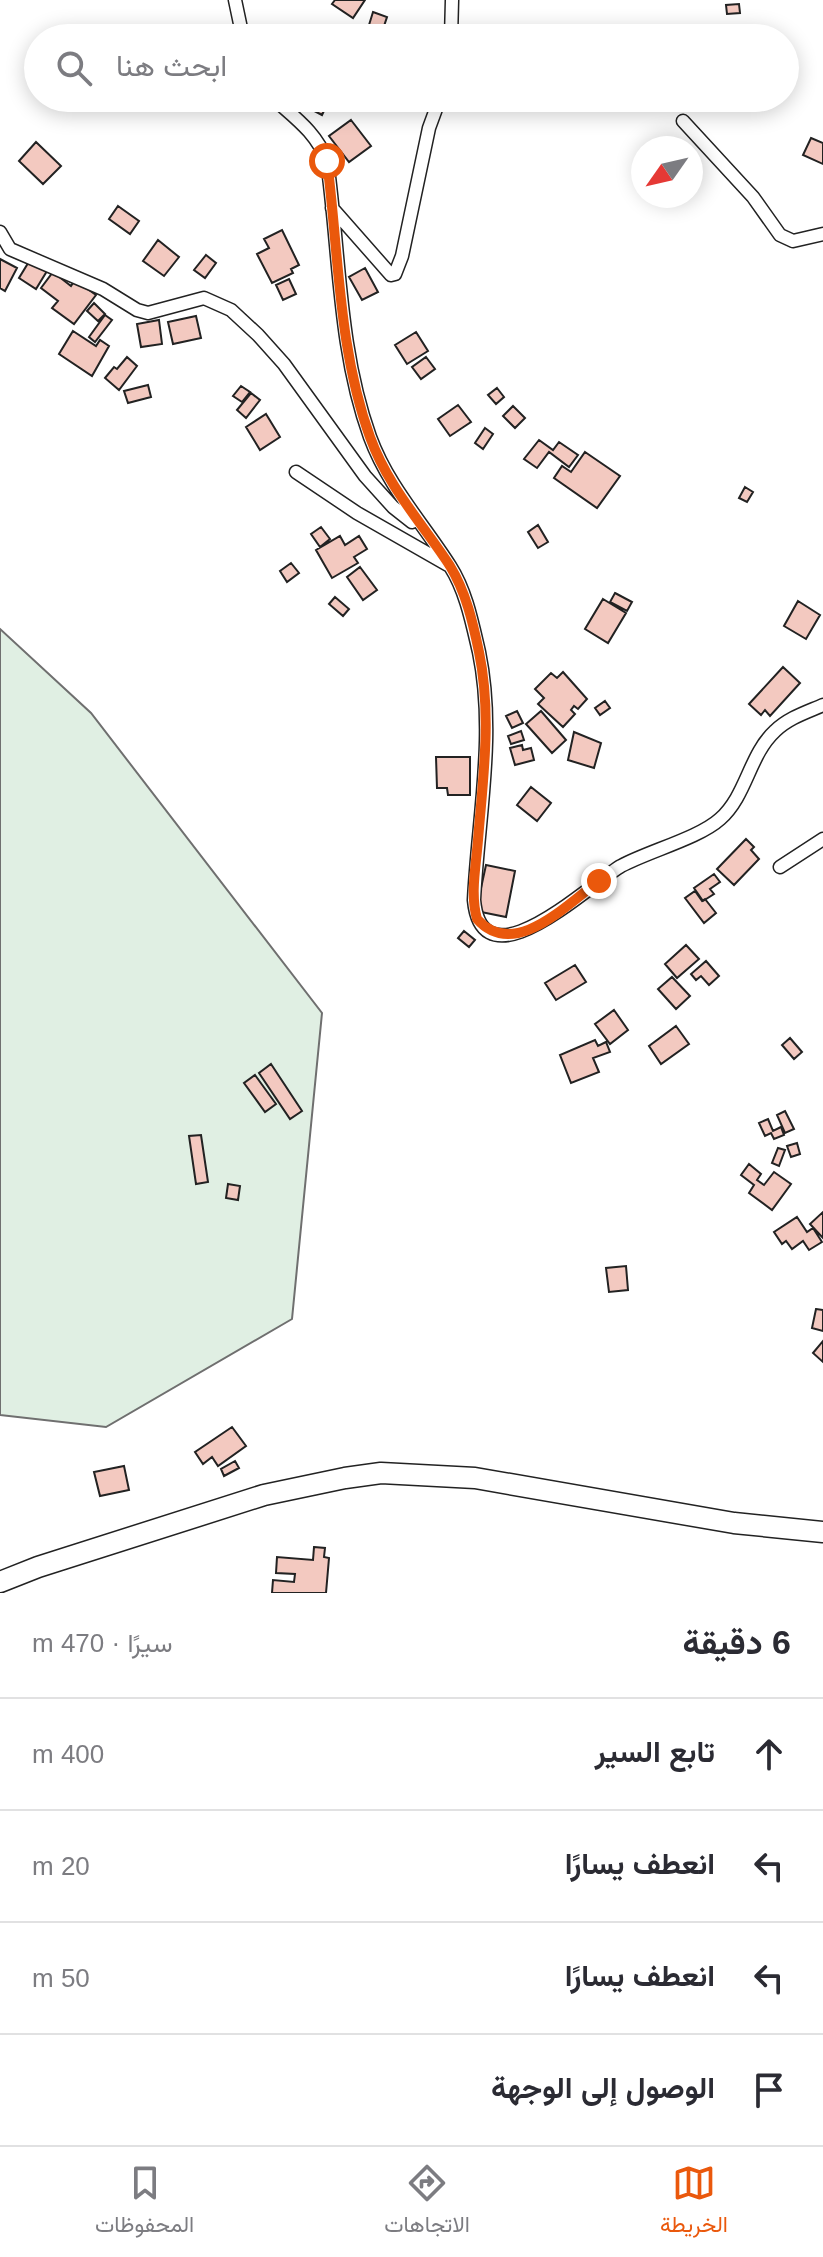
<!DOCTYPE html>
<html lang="ar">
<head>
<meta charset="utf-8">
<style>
  :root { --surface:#fff; --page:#f7f7f7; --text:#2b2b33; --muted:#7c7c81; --line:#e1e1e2; --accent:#ea580c }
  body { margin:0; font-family:Helvetica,Vazirmatn,sans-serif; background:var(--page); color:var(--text); direction:rtl }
  .compass { position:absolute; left:631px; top:136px; width:72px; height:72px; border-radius:50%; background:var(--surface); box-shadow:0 4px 20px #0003; rotate:236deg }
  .stop { position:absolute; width:24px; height:24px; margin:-18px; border:6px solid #ea580c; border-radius:50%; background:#fff }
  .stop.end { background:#ea580c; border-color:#fff; box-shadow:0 2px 8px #0008 }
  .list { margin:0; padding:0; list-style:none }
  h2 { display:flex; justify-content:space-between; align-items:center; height:104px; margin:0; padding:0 32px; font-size:34px }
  h2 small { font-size:26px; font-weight:400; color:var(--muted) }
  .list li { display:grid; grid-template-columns:52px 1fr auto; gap:24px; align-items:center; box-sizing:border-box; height:112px; padding:0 32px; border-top:2px solid var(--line) }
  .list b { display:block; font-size:30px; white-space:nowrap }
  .list em { font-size:26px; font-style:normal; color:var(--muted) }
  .icon { flex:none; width:44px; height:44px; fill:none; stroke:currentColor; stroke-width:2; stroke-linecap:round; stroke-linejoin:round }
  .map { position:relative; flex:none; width:823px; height:1593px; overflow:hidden; direction:ltr }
  .search { position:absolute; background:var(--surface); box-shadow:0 4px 20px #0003; left:24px; right:24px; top:24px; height:88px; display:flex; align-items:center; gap:20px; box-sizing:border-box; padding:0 28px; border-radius:44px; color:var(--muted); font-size:30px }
  .sheet { height:552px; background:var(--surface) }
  nav { display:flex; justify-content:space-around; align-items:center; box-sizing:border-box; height:112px; border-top:2px solid var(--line); background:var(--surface); font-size:22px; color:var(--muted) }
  nav a { display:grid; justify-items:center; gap:4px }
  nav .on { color:var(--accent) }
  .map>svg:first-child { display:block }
  .green { fill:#e0efe3; stroke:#6f6f6f; stroke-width:2 }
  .building { fill:#f3c9c0; stroke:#222; stroke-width:2 }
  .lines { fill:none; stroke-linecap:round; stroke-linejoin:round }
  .minor-casing { stroke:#222; stroke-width:15 }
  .primary-casing { stroke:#222; stroke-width:23 }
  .minor { stroke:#fff; stroke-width:12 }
  .primary { stroke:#fff; stroke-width:20 }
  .route { stroke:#ea580c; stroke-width:10 }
</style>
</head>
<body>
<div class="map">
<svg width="823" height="1593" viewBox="0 0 823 1593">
  <rect width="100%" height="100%" fill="#fff"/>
  <path class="green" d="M0,629L91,713L322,1013L292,1319L106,1427L0,1415Z"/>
  <path class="building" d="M335,0H365L353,18L332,4Z
    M739,4L740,13L727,14L726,5Z
    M373,12L387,17L383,29L369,25Z
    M38,68V92L27,75Z
    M290,98H330L322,115Z
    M351,120L371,146L349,162L329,136Z
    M811,138L823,143V164L803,155Z
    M36,142L61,166L43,184L19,161Z
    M118,206L139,221L130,234L109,219Z
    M282,230L299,265L291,269L293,273L272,283L257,254L269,248L264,239Z
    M158,240L179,257L164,276L143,261Z
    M206,255L216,263L205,278L194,270Z
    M0,259L17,268L5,291L0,288Z
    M30,260L47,271L36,289L19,278Z
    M365,268L378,292L362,300L349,277Z
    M53,272L71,286L75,280L96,295L74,324L52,308L58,301L41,288Z
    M289,279L296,294L283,300L276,285Z
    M94,303L105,314L98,321L87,311Z
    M105,315L112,320L95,342L89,337Z
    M196,316L201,338L173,344L168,322Z
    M159,320L162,344L141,347L137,324Z
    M73,331L96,346L100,340L109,346L92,376L59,354Z
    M416,332L428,351L407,364L395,345Z
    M127,357L137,366L119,390L105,378L114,367L117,369Z
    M426,357L435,369L421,379L412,367Z
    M148,385L151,397L128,403L124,391Z
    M241,386L250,392L242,402L233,396Z
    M497,388L504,397L496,404L488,395Z
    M251,393L260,400L246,418L237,410Z
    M458,405L471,422L450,436L438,419Z
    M513,406L525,418L515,428L503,416Z
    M266,414L280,437L260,450L246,427Z
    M485,428L493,434L483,449L475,443Z
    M539,440L553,450L559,442L578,455L569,467L549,452L537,468L524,459Z
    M585,452L620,476L597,508L554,478L562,466L571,472Z
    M745,487L753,492L747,502L739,498Z
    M538,525L548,542L538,548L528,532Z
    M321,527L330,539L320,547L311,534Z
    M340,536L345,545L359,536L367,549L354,557L358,563L332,578L316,550Z
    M291,563L299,573L287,582L280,571Z
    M360,567L377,590L363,600L347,577Z
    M615,593L632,602L627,611L610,602Z
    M335,597L349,609L343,616L329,604Z
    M603,599L626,613L608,643L585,629Z
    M798,601L820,615L806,639L784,626Z
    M783,667L800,683L770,716L765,710L761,715L749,704Z
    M563,672L587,699L578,709L574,706L571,710L575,714L563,727L538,704L544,698L535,689L551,673L557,678Z
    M605,701L610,708L600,715L595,708Z
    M517,711L523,723L512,728L506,716Z
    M541,711L566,740L552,753L526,724Z
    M521,731L524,740L511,744L508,736Z
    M574,732L601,743L594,768L568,760Z
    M522,745L523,750L531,748L534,760L515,765L510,748Z
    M436,757H470V795H448L447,788H437Z
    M531,787L551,803L537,821L517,805Z
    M746,839L754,847L751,850L759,859L734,885L717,869Z
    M486,865L515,871L506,917L476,911Z
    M714,874L720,882L710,889L714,894L703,901L694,888Z
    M695,891L702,901L705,899L716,913L704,923L685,898Z
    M464,931L475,940L469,947L458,938Z
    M686,945L699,959L677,978L665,964Z
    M706,961L719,976L709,985L701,976L696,980L691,974Z
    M575,965L586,982L556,1000L545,983Z
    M672,977L690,996L676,1009L658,989Z
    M614,1010L628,1030L610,1044L595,1024Z
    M676,1026L689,1044L661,1064L649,1046Z
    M790,1038L802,1052L794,1059L782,1045Z
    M595,1040L598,1046L606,1042L610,1052L593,1058L599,1072L571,1083L560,1055Z
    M271,1064L302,1111L290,1119L259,1073Z
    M255,1075L276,1104L265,1112L244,1083Z
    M785,1111L794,1129L785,1133L777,1115Z
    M768,1119L773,1131L781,1127L784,1135L774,1139L771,1133L765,1136L759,1123Z
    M201,1135L208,1182L196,1184L189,1136Z
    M797,1143L800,1154L791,1157L787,1146Z
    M778,1148L785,1150L779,1166L772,1163Z
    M749,1164L761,1174L757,1180L764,1185L774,1172L791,1184L772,1210L749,1193L754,1185L741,1175Z
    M228,1184L240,1186L238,1200L226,1198Z
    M823,1212V1238L810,1224Z
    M797,1217L807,1232L813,1228L822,1242L809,1250L803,1241L792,1249L786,1241L782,1244L774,1232Z
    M626,1266L628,1290L609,1292L606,1268Z
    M816,1309L823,1310V1331L812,1328Z
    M823,1341V1362L813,1353Z
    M232,1427L246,1446L218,1466L212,1457L203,1464L195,1452Z
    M235,1461L239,1468L224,1476L221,1469Z
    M124,1466L129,1490L100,1496L94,1472Z
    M314,1547L325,1548L324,1557L329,1558L326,1593H272L273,1580L294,1582L295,1574L276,1573L277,1557L313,1560Z"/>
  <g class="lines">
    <g class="minor-casing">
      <path id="minor" d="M235,0L243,38
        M451,38L452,0
        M273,98C295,118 316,132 327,161C340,254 338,348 370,437C388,486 422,522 450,566C466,591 472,622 479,652C496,734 478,818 474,900C482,989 590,884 621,866C649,851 699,838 720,819C747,795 749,755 775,731C788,718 807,712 823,705
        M683,121L753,197L780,235L793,241L823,234
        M332,208L391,275L395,274L402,256L429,128L440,98
        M0,232L10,249L103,289L137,310L148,313L204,298L231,310L258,335L284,364L365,476L393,507L412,522
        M296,472L357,513L448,565
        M780,867L823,839"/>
    </g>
    <g class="primary-casing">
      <path id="primary" d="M0,1582L38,1567L264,1495L345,1478L381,1473L475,1478L734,1523L823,1532"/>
    </g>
    <use href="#minor" class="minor"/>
    <use href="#primary" class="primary"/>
  </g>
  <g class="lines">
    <path class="route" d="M327,161C339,254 338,348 370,437C388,487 422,523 450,566C466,592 473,623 479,652C492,715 483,778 478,840C476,866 470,894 477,919C514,961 567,904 599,881"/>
  </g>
</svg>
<svg class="compass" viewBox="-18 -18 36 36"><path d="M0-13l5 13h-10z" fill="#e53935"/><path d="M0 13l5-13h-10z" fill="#7c7c81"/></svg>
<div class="stop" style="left:327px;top:161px"></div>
<div class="stop end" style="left:599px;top:881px"></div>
<div class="search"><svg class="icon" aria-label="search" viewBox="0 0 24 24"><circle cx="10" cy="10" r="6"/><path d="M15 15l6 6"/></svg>ابحث هنا</div>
</div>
<section class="sheet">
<h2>6 دقيقة<small>سيرًا · 470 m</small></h2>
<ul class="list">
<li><svg class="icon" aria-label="ahead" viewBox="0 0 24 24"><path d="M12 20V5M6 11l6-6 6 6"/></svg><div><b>تابع السير</b></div><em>400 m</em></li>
<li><svg class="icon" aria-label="left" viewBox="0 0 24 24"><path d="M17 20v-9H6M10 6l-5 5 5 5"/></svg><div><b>انعطف يسارًا</b></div><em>20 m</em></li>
<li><svg class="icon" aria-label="left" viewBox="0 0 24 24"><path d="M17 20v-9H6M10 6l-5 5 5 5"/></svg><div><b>انعطف يسارًا</b></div><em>50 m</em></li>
<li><svg class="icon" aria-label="arrive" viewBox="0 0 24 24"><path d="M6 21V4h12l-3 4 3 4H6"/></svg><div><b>الوصول إلى الوجهة</b></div></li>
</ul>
</section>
<nav>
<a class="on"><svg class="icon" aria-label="map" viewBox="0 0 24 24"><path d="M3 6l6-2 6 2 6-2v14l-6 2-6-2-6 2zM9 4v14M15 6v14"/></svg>الخريطة</a>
<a><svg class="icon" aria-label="directions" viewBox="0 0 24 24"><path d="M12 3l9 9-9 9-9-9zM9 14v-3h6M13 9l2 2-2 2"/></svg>الاتجاهات</a>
<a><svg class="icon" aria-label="saved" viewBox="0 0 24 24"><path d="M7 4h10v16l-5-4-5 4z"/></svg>المحفوظات</a>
</nav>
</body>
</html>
